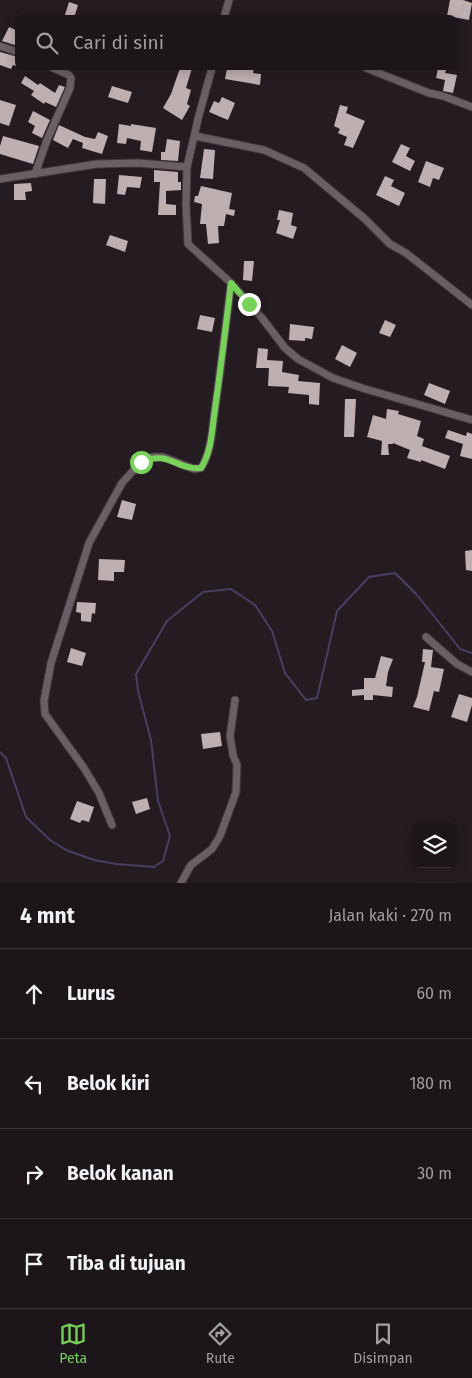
<!DOCTYPE html>
<html lang="id">
<head>
<meta charset="utf-8">
<style>
  :root { --surface:#1c1519; --page:#251e22; --text:#f1f3f6; --muted:#a09fa2; --line:#3a3438; --accent:#78d158 }
  body { margin:0; font-family:"Fira Sans",sans-serif; background:var(--page); color:var(--text) }
  .controls { position:absolute; right:15px; bottom:15px; display:grid; overflow:hidden; border-radius:8px; box-shadow:0 2px 12px #0003 }
  .controls button { width:45px; height:45px; display:grid; place-items:center; padding:0; border:0; border-bottom:1px solid var(--line); background:var(--surface); color:var(--text); font:25px sans-serif }
  .stop { position:absolute; width:15px; height:15px; margin:-11px; border:4px solid #78d158; border-radius:50%; background:#fff }
  .stop.end { background:#78d158; border-color:#fff; box-shadow:0 1px 5px #0008 }
  .list { margin:0; padding:0; list-style:none }
  h2 { display:flex; justify-content:space-between; align-items:center; height:65px; margin:0; padding:0 20px; font-size:21px }
  h2 small { font-size:16px; font-weight:400; color:var(--muted) }
  .list li { display:grid; grid-template-columns:32px 1fr auto; gap:15px; align-items:center; box-sizing:border-box; height:90px; padding:0 20px; border-top:1px solid var(--line) }
  .list b { display:block; font-size:19px; white-space:nowrap }
  .list em { font-size:16px; font-style:normal; color:var(--muted) }
  .icon { flex:none; width:28px; height:28px; fill:none; stroke:currentColor; stroke-width:2; stroke-linecap:round; stroke-linejoin:round }
  .map { position:relative; flex:none; width:472px; height:883px; overflow:hidden }
  .search { position:absolute; background:var(--surface); box-shadow:0 2px 12px #0003; left:15px; right:15px; top:15px; height:55px; display:flex; align-items:center; gap:12px; box-sizing:border-box; padding:0 18px; border-radius:8px; color:var(--muted); font-size:19px }
  .sheet { height:425px; background:var(--surface) }
  nav { display:flex; justify-content:space-around; align-items:center; box-sizing:border-box; height:70px; border-top:1px solid var(--line); background:var(--surface); font-size:14px; color:var(--muted) }
  nav a { display:grid; justify-items:center; gap:2px }
  nav .on { color:var(--accent) }
  .map>svg:first-child { display:block }
  .lines { fill:none; stroke-linecap:round; stroke-linejoin:round }
  .stream { stroke:#483f64; stroke-width:2 }
  .building { fill:#beafb0 }
  .minor-casing { stroke:#3f383c; stroke-width:9 }
  .minor { stroke:#6a5f65; stroke-width:7 }
  .route { stroke:#78d158; stroke-width:6 }
</style>
</head>
<body>
<div class="map">
<svg width="472" height="883" viewBox="0 0 472 883">
  <rect width="100%" height="100%" fill="#251c21"/>
  <g class="lines">
    <path class="stream" d="M0,752L6,758L26,817L50,840L66,850L94,860L116,864L154,867L163,861L170,836L158,801L151,740L138,691L136,674L167,621L203,592L231,589L255,605L272,631L285,673L306,700L317,698L337,611L369,577L395,573L417,595L460,649L472,653"/>
  </g>
  <path class="building" d="M450,0H463L472,3L469,20L447,16Z
    M69,2L78,5L74,18H64Z
    M9,27L18,31V46L2,41Z
    M0,52L18,57L16,66L13,65L11,69L0,65Z
    M180,68H192L186,88L191,90L187,104L190,106L182,120L163,108L171,94Z
    M227,68H254L253,73L261,74L260,85L225,79Z
    M438,68L446,70L445,73L457,75L453,93L443,91L445,80L436,78Z
    M25,76L38,85L40,83L55,93L59,85L65,87L56,107L45,102L44,104L31,95L34,91L21,83Z
    M112,86L132,92L128,103L108,97Z
    M222,97L235,103L228,120L209,112L214,101L219,103Z
    M0,100L16,105L9,126L0,123Z
    M340,105L348,107L346,113L365,121L353,148L344,145L347,137L338,133L340,129L334,126Z
    M33,111L50,120L42,138L32,133L35,126L28,122Z
    M119,124L131,126V124L156,128L152,152L140,150L141,141L127,138L126,144L117,143Z
    M59,125L85,137L95,139L98,132L108,136L102,154L82,148L83,143L73,139L68,148L53,140Z
    M3,136L39,146L33,164L0,154V146Z
    M167,139L180,141L178,161L161,160V152H165Z
    M401,144L410,148L406,156L415,161L410,171L392,162Z
    M204,149L215,150L213,179L200,178Z
    M426,161L444,168L439,180L433,178L430,187L418,182Z
    M154,170L178,172V182H181V190L166,191V204L176,205V215H158L160,182H154Z
    M119,175L142,177L140,188L127,187L125,195L117,194Z
    M385,176L394,180L391,186L405,193L399,206L376,195Z
    M94,179H106L105,204L93,203Z
    M31,183L32,191L25,192L26,200H14V184Z
    M201,186L232,193L229,209L235,210L234,216L226,214L224,226H218L219,243L208,244L206,224H200L202,204L194,202L195,196H198Z
    M279,210L293,213L291,225L297,227L293,239L276,233L280,220H277Z
    M110,235L128,241L125,252L106,245Z
    M244,261H254L252,281L243,280Z
    M200,315L215,318L212,332L197,329Z
    M385,320L396,325L390,337L379,333Z
    M290,324L314,327L312,339L305,338V341L289,340Z
    M342,345L357,353L350,367L335,359Z
    M258,348L268,349L267,360L283,361L282,372L299,375L298,381L320,383L319,405L309,404V395L288,393L289,387L268,386L269,368H256Z
    M429,383L450,391L445,404L424,395Z
    M345,399H356L354,437H344Z
    M387,409L399,411L398,414L421,421L417,436L424,439L422,446L450,456L445,469L421,460V462L407,458L410,450L393,443V444H388L389,455H381L382,441L367,437L373,415L386,419Z
    M448,430L466,436L467,432L472,434V459L460,456L463,444L445,438Z
    M122,500L136,504L132,520L117,517Z
    M472,550V571L466,570L465,551Z
    M99,559L125,560L124,572H114V581L98,580Z
    M77,602L96,603L95,614L92,613L91,622L81,621V613L76,612Z
    M71,648L86,653L82,666L67,662Z
    M423,649L433,650L431,667L444,669L439,692L434,691L429,711L413,707L417,697L425,662H422Z
    M381,656L393,659L388,672L386,686L393,687L392,697L373,695V700H364V695L352,696V690L364,689V678H375Z
    M459,694L472,698V705L467,722L451,717Z
    M220,732L222,746L203,749L201,734Z
    M147,798L150,809L136,814L132,802Z
    M77,801L94,807L89,822L82,820L80,823L70,819Z"/>
  <g class="lines">
    <g class="minor-casing">
      <path id="minor" d="M224,18L229,0
        M0,46L18,52
        M212,68L199,115L187,167L186,204L188,244L231,283L262,318L285,348L298,359L333,378L362,388L472,420
        M366,68L429,93L443,96L472,107
        M195,136L264,150L304,168L365,219L390,244L406,253L472,305
        M35,174L47,140L70,88L71,78L69,75L53,68
        M0,179L97,164L138,163L187,167
        M426,637L457,664L472,672
        M112,825L99,793L84,768L45,714L44,701L51,663L89,543L122,483L141,462L152,457H163L194,469L201,468C212,451 212,428 215,409C221,367 226,325 231,283
        M181,883L191,865L212,849L220,836L236,792L237,765L233,755L230,736L235,700"/>
    </g>
    <use href="#minor" class="minor"/>
  </g>
  <g class="lines">
    <path class="route" d="M141,462C169,450 176,470 201,468C212,451 212,428 215,409C221,367 226,325 231,283L249,304"/>
  </g>
</svg>
<div class="controls">
<button><svg class="icon" aria-label="layers" viewBox="0 0 24 24"><path d="M12 4l9 5-9 5-9-5zM3 14l9 5 9-5"/></svg></button>
</div>
<div class="stop" style="left:141px;top:462px"></div>
<div class="stop end" style="left:249px;top:304px"></div>
<div class="search"><svg class="icon" aria-label="search" viewBox="0 0 24 24"><circle cx="10" cy="10" r="6"/><path d="M15 15l6 6"/></svg>Cari di sini</div>
</div>
<section class="sheet">
<h2>4 mnt<small>Jalan kaki · 270 m</small></h2>
<ul class="list">
<li><svg class="icon" aria-label="ahead" viewBox="0 0 24 24"><path d="M12 20V5M6 11l6-6 6 6"/></svg><div><b>Lurus</b></div><em>60 m</em></li>
<li><svg class="icon" aria-label="left" viewBox="0 0 24 24"><path d="M17 20v-9H6M10 6l-5 5 5 5"/></svg><div><b>Belok kiri</b></div><em>180 m</em></li>
<li><svg class="icon" aria-label="right" viewBox="0 0 24 24"><path d="M7 20v-9h11M14 6l5 5-5 5"/></svg><div><b>Belok kanan</b></div><em>30 m</em></li>
<li><svg class="icon" aria-label="arrive" viewBox="0 0 24 24"><path d="M6 21V4h12l-3 4 3 4H6"/></svg><div><b>Tiba di tujuan</b></div></li>
</ul>
</section>
<nav>
<a class="on"><svg class="icon" aria-label="map" viewBox="0 0 24 24"><path d="M3 6l6-2 6 2 6-2v14l-6 2-6-2-6 2zM9 4v14M15 6v14"/></svg>Peta</a>
<a><svg class="icon" aria-label="directions" viewBox="0 0 24 24"><path d="M12 3l9 9-9 9-9-9zM9 14v-3h6M13 9l2 2-2 2"/></svg>Rute</a>
<a><svg class="icon" aria-label="saved" viewBox="0 0 24 24"><path d="M7 4h10v16l-5-4-5 4z"/></svg>Disimpan</a>
</nav>
</body>
</html>
